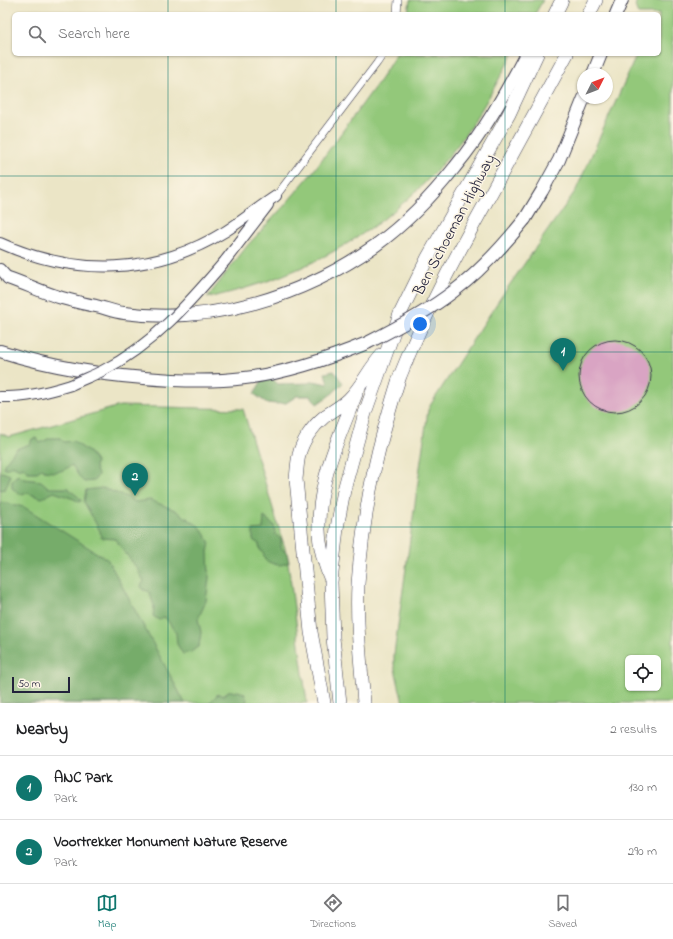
<!DOCTYPE html>
<html lang="en">
<head>
<meta charset="utf-8">
<style>
  :root { --surface:#fff; --page:#f6f6f6; --text:#202124; --muted:#757577; --line:#e0e0e0; --accent:#0f766e }
  body { margin:0; font-family:"Indie Flower",sans-serif; background:var(--page); color:var(--text) }
  .controls { position:absolute; right:12px; bottom:12px; display:grid; overflow:hidden; border-radius:6px; box-shadow:0 1px 3px #0004 }
  .controls button { width:36px; height:36px; display:grid; place-items:center; padding:0; border:0; border-bottom:1px solid var(--line); background:var(--surface); color:var(--text); font:20px sans-serif }
  .compass { position:absolute; left:577px; top:68px; width:36px; height:36px; border-radius:50%; background:var(--surface); box-shadow:0 1px 3px #0004; rotate:48deg }
  .scale { position:absolute; left:12px; bottom:10px; width:58px; box-sizing:border-box; padding-left:4px; border:2px solid #22223b; border-top:0; font-size:11px; line-height:14px; white-space:nowrap; color:#22223b; -webkit-text-stroke:3px #fcf5e5; paint-order:stroke }
  .you { position:absolute; left:420px; top:324px; width:14px; height:14px; margin:-10px; border:3px solid #fff; border-radius:50%; background:#1a73e8; box-shadow:0 0 0 6px #1a73e833 }
  .badge { display:grid; place-items:center; width:26px; height:26px; border-radius:50%; background:var(--accent); color:#fff; font-size:13px; font-weight:700 }
  .pin { position:absolute; translate:-50% -33px; filter:drop-shadow(0 1px 2px #0008) }
  .pin::after { content:''; position:absolute; top:21px; width:14px; height:12px; background:inherit; clip-path:polygon(0 0,100% 0,50% 100%) }
  .list { margin:0; padding:0; list-style:none }
  h2 { display:flex; justify-content:space-between; align-items:center; height:52px; margin:0; padding:0 16px; font-size:17px }
  h2 small { font-size:13px; font-weight:400; color:var(--muted) }
  .list li { display:grid; grid-template-columns:26px 1fr auto; gap:12px; align-items:center; box-sizing:border-box; height:64px; padding:0 16px; border-top:1px solid var(--line) }
  .list b { display:block; font-size:15px; white-space:nowrap }
  .list p { margin:0; font-size:13px; white-space:nowrap; color:var(--muted) }
  .list em { font-size:13px; font-style:normal; color:var(--muted) }
  .icon { flex:none; width:22px; height:22px; fill:none; stroke:currentColor; stroke-width:2; stroke-linecap:round; stroke-linejoin:round }
  .map { position:relative; flex:none; width:673px; height:703px; overflow:hidden }
  .search { position:absolute; background:var(--surface); box-shadow:0 1px 3px #0004; left:12px; right:12px; top:12px; height:44px; display:flex; align-items:center; gap:10px; box-sizing:border-box; padding:0 14px; border-radius:6px; color:var(--muted); font-size:15px }
  .sheet { height:180px; background:var(--surface) }
  nav { display:flex; justify-content:space-around; align-items:center; box-sizing:border-box; height:56px; border-top:1px solid var(--line); background:var(--surface); font-size:11px; color:var(--muted) }
  nav a { display:grid; justify-items:center; gap:2px }
  nav .on { color:var(--accent) }
  .map>svg:first-child { display:block }
  .green { fill:#93c87a; stroke:#5a755a; fill-rule:evenodd }
  .forest { fill:#76ac6a; stroke:#4c6752 }
  .building { fill:#d9a4c3 }
  .lines { fill:none; stroke-linecap:round; stroke-linejoin:round }
  .street-casing { stroke:#403f50; stroke-width:8 }
  .secondary-casing { stroke:#403f50; stroke-width:12 }
  .primary-casing { stroke:#403f50; stroke-width:14 }
  .highway-casing { stroke:#403f50; stroke-width:14 }
  .street { stroke:#fff; stroke-width:7 }
  .secondary { stroke:#fff; stroke-width:10 }
  .primary { stroke:#fff; stroke-width:12 }
  .highway { stroke:#fff; stroke-width:13 }
  .secondary-bridge-casing { stroke:#403f50; stroke-width:12; stroke-linecap:butt }
  .primary-bridge-casing { stroke:#403f50; stroke-width:14; stroke-linecap:butt }
  .secondary-bridge { stroke:#fff; stroke-width:10 }
  .primary-bridge { stroke:#fff; stroke-width:12 }
  .grid { fill:none; stroke:#0f766e; stroke-width:1; stroke-opacity:0.55 }
  .labels { text-anchor:middle; dominant-baseline:central; stroke-width:3; stroke-linejoin:round; paint-order:stroke }
  .street-label { font-size:16px; fill:#22223b; stroke:#fcf5e5 }
</style>
</head>
<body>
<div class="map">
<svg width="673" height="703" viewBox="0 0 673 703">
  <rect width="100%" height="100%" fill="#fcf5e5"/>
  <filter id="ink" filterUnits="userSpaceOnUse"><feTurbulence type="fractalNoise" baseFrequency=".025" numOctaves="2"/><feDisplacementMap in="SourceGraphic" scale="8" xChannelSelector="R" yChannelSelector="G"/><feConvolveMatrix kernelMatrix="1 2 1 2 8 2 1 2 1" color-interpolation-filters="sRGB"/></filter>
  <filter id="wash" filterUnits="userSpaceOnUse"><feTurbulence type="fractalNoise" baseFrequency=".012" numOctaves="4" result="noise"/><feDisplacementMap in="SourceGraphic" scale="16" xChannelSelector="R" yChannelSelector="G"/><feGaussianBlur stdDeviation="0.9" result="paint"/><feColorMatrix in="noise" values="0 0 0 0 0 0 0 0 0 0 0 0 0 0 0 0 0 1.4 0 .05"/><feComposite in="paint" operator="in"/></filter>
  <g filter="url(#wash)">
    <rect width="100%" height="100%" fill="#ebe5c6"/>
    <path class="green" d="M410,0H543L535,14H408Z
      M637,0H673V703H403L394,665V654L428,410L431,404L501,297L576,190L637,54H659V14H638L635,6ZM628,658H658V688H628Z
      M396,54H513C496,84 480,115 460,142C398,225 307,277 207,298L247,246L284,206L312,173L380,80Z
      M120,406L243,409L287,555L307,703H0V433L9,437Z"/>
    <path class="forest" d="M334,371L343,383L333,393L317,404L311,396H297L286,403L276,404L267,403L254,394L262,380L270,376L278,384L308,383L313,381L328,384L325,373Z
      M36,438L40,443L50,438H60L64,442L73,441L90,453L96,462L95,467L98,475L94,481L84,482L80,478L72,465C61,472 57,473 44,471L43,468L37,472H28L23,467L20,469L12,465L8,468H4V464L16,449L30,444L32,439Z
      M2,472L10,475L8,483L5,489L0,490V473Z
      M17,475L24,479L41,481L49,488H69C72,494 79,495 81,501L79,502L74,499L54,492L42,498L27,493L19,494L12,488V481Z
      M103,488L127,497L135,502L150,500L175,510L200,527L210,543L208,552L209,578L206,601L198,619L201,632L199,646L191,652L183,654L177,644L176,633L165,617L159,620L153,616L154,606L149,591L143,590L141,586L144,581L136,567L115,539L101,538L100,531L84,502L86,490Z
      M0,502L24,507L108,560L185,703H0Z
      M264,517L274,525L276,535L281,539V548L287,553L289,562C280,567 274,565 265,560L263,552L260,550L259,544L253,540V530L263,529Z
      M228,691H232L234,692L238,691L244,693L247,700L246,703H209L218,694L224,696Z"/>
    <g id="blocks">
      <path class="building" d="M579 376a36 36 0 1 1 72 0a36 36 0 1 1-72 0Z"/>
    </g>
  </g>
  <g filter="url(#ink)">
    <use href="#blocks" fill-opacity="0" stroke="#403f50" stroke-width="1"/>
    <g class="lines">
      <g class="street-casing">
        <path id="street" d="M397,14L398,0
          M276,196L377,63L383,54"/>
      </g>
      <g class="secondary-casing">
        <path id="secondary" d="M0,243C76,277 155,275 226,231C243,220 259,207 276,196
          M225,261L268,205
          M0,269L8,278
          M0,397C25,398 48,392 71,385"/>
      </g>
      <g class="primary-casing">
        <path id="primary" d="M616,14L622,0
          M593,74L601,54
          M525,219L542,191L559,160L584,98
          M8,278C26,284 44,293 62,298C73,301 84,304 96,306C105,308 114,312 124,313C212,325 304,296 376,245C405,224 433,195 455,167C484,132 505,94 526,54
          M0,351C56,369 114,377 173,380C196,381 221,381 245,378C287,373 328,359 367,343"/>
      </g>
      <g class="highway-casing">
        <path id="highway" d="M555,14L562,0
          M589,14L596,0
          M331,580C324,563 318,543 319,524C319,479 340,435 356,394
          M324,703L311,632L296,479C297,472 297,463 299,455C302,441 313,426 324,417C332,411 342,406 349,399C362,386 369,369 382,355
          M340,703L333,638L331,582L337,528L344,490L365,413L400,314L427,259L509,114L537,54
          M364,703C361,664 356,624 358,584C362,532 370,480 384,430C389,412 394,394 400,376C425,313 457,254 490,195C516,148 541,101 567,54"/>
      </g>
      <use href="#street" class="street"/>
      <use href="#secondary" class="secondary"/>
      <use href="#primary" class="primary"/>
      <use href="#highway" class="highway"/>
      <g class="secondary-bridge-casing">
        <path id="secondary-bridge" d="M71,385C81,380 92,376 102,371C153,345 189,303 225,261"/>
      </g>
      <g class="primary-bridge-casing">
        <path id="primary-bridge" d="M367,343C397,328 427,312 454,291C481,271 504,245 525,219"/>
      </g>
      <use href="#secondary-bridge" class="secondary-bridge"/>
      <use href="#primary-bridge" class="primary-bridge"/>
    </g>
  </g>
  <path class="grid" d="M168,0V14M336,0V14M505,0V14M168,54V703M336,54V703M505,54V703M0,176H673M0,352H673M0,527H673"/>
  <g class="labels">
    <g class="street-label">
      <text transform="translate(455 225) rotate(-62)">Ben Schoeman Highway</text>
    </g>
  </g>
</svg>
<div class="controls">
<button><svg class="icon" aria-label="locate" viewBox="0 0 24 24"><circle cx="12" cy="12" r="6"/><path d="M12 2v4M12 18v4M2 12h4M18 12h4"/></svg></button>
</div>
<svg class="compass" viewBox="-18 -18 36 36"><path d="M0-13l5 13h-10z" fill="#e53935"/><path d="M0 13l5-13h-10z" fill="#757577"/></svg>
<div class="scale">50 m</div>
<div class="you"></div>
<div class="pin badge" style="left:563px;top:371px">1</div>
<div class="pin badge" style="left:135px;top:496px">2</div>
<div class="search"><svg class="icon" aria-label="search" viewBox="0 0 24 24"><circle cx="10" cy="10" r="6"/><path d="M15 15l6 6"/></svg>Search here</div>
</div>
<section class="sheet">
<h2>Nearby<small>2 results</small></h2>
<ul class="list">
<li><span class="badge">1</span><div><b>ANC Park</b><p>Park</p></div><em>130 m</em></li>
<li><span class="badge">2</span><div><b>Voortrekker Monument Nature Reserve</b><p>Park</p></div><em>290 m</em></li>
</ul>
</section>
<nav>
<a class="on"><svg class="icon" aria-label="map" viewBox="0 0 24 24"><path d="M3 6l6-2 6 2 6-2v14l-6 2-6-2-6 2zM9 4v14M15 6v14"/></svg>Map</a>
<a><svg class="icon" aria-label="directions" viewBox="0 0 24 24"><path d="M12 3l9 9-9 9-9-9zM9 14v-3h6M13 9l2 2-2 2"/></svg>Directions</a>
<a><svg class="icon" aria-label="saved" viewBox="0 0 24 24"><path d="M7 4h10v16l-5-4-5 4z"/></svg>Saved</a>
</nav>
</body>
</html>
